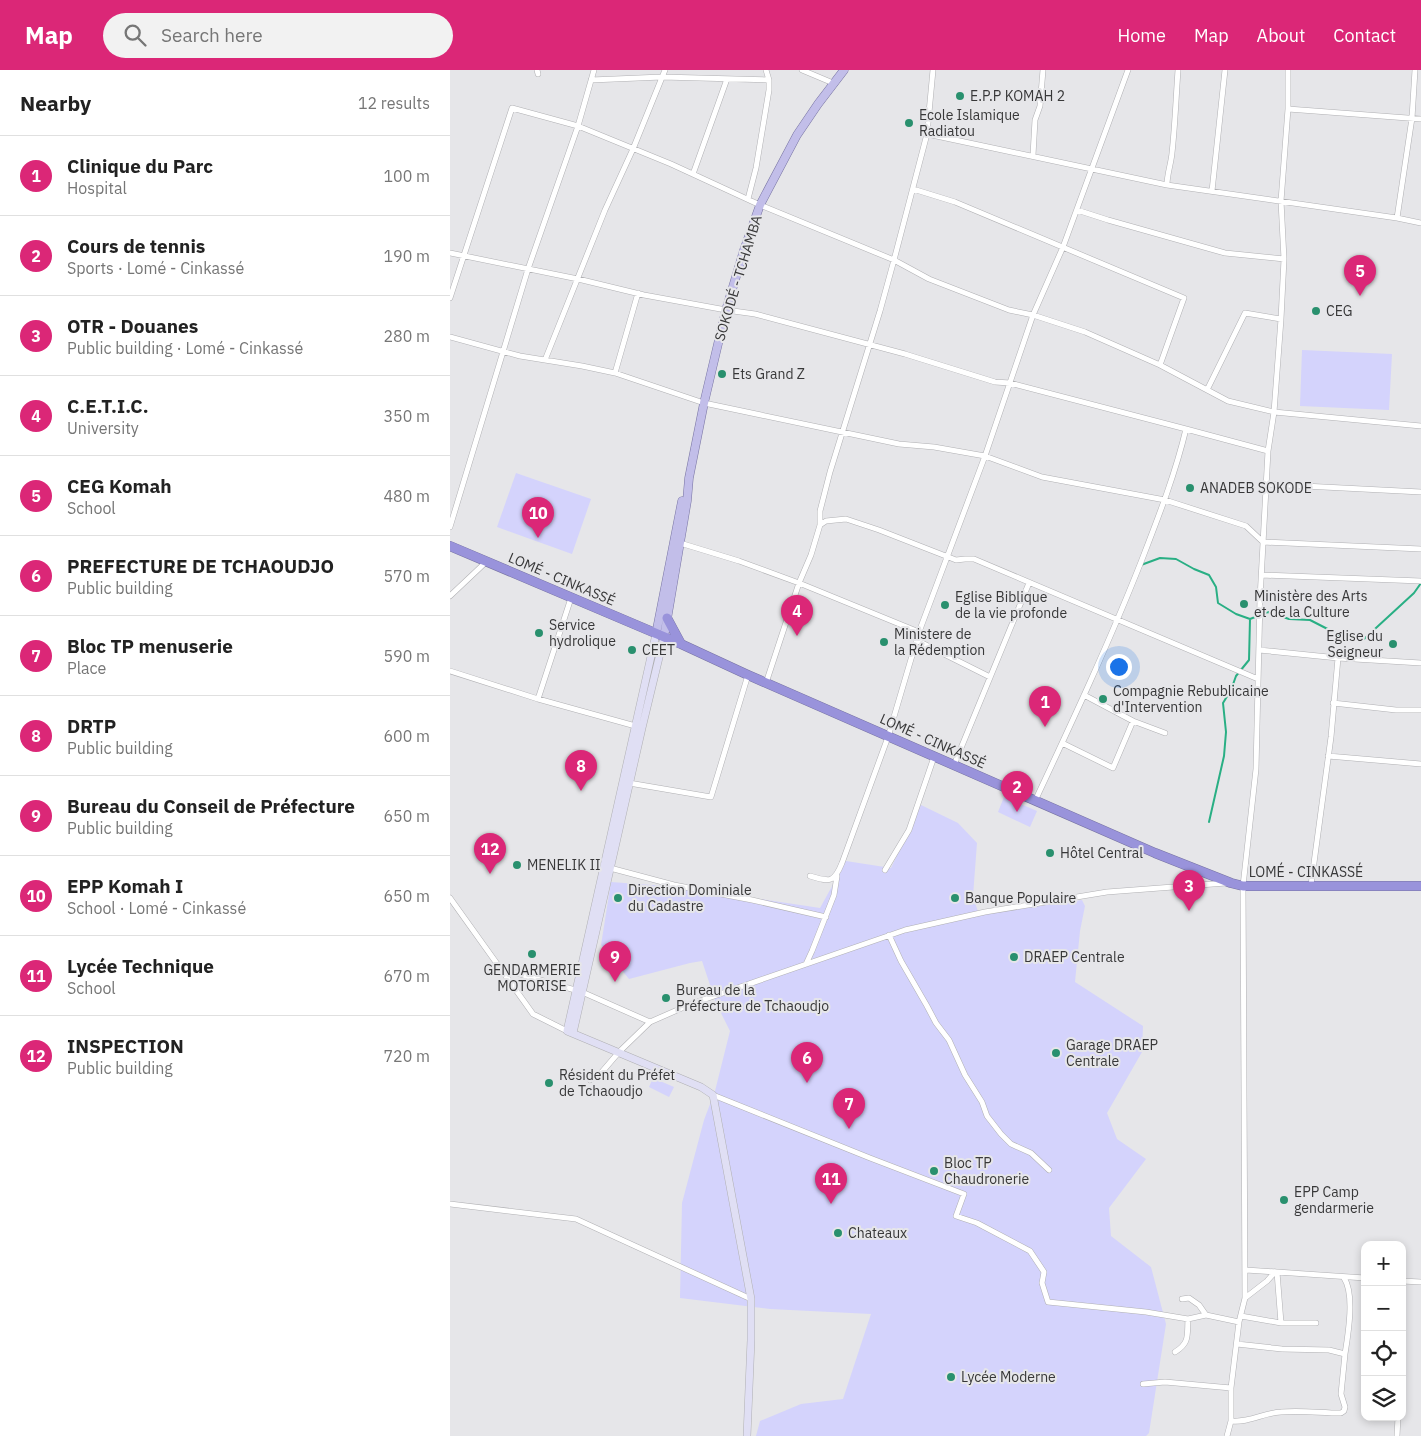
<!DOCTYPE html>
<html lang="en">
<head>
<meta charset="utf-8">
<style>
  :root { --surface:#fff; --page:#f2f2f2; --text:#222; --muted:#767676; --line:#e0e0e0; --accent:#db2777 }
  body { margin:0; font-family:"IBM Plex Sans",sans-serif; background:var(--page); color:var(--text) }
  .controls { position:absolute; right:15px; bottom:15px; display:grid; overflow:hidden; border-radius:10px; box-shadow:0 2px 8px #0003 }
  .controls button { width:45px; height:45px; display:grid; place-items:center; padding:0; border:0; border-bottom:1px solid var(--line); background:var(--surface); color:var(--text); font:25px sans-serif }
  .you { position:absolute; left:668px; top:596px; width:18px; height:18px; margin:-12px; border:4px solid #fff; border-radius:50%; background:#1a73e8; box-shadow:0 0 0 8px #1a73e833 }
  .badge { display:grid; place-items:center; width:32px; height:32px; border-radius:50%; background:var(--accent); color:#fff; font-size:16px; font-weight:700 }
  .pin { position:absolute; translate:-50% -41px; filter:drop-shadow(0 1px 2px #0008) }
  .pin::after { content:''; position:absolute; top:26px; width:18px; height:15px; background:inherit; clip-path:polygon(0 0,100% 0,50% 100%) }
  .list { margin:0; padding:0; list-style:none }
  h2 { display:flex; justify-content:space-between; align-items:center; height:65px; margin:0; padding:0 20px; font-size:21px }
  h2 small { font-size:16px; font-weight:400; color:var(--muted) }
  .list li { display:grid; grid-template-columns:32px 1fr auto; gap:15px; align-items:center; box-sizing:border-box; height:80px; padding:0 20px; border-top:1px solid var(--line) }
  .list b { display:block; font-size:19px; white-space:nowrap }
  .list p { margin:0; font-size:16px; white-space:nowrap; color:var(--muted) }
  .list em { font-size:16px; font-style:normal; color:var(--muted) }
  .icon { flex:none; width:28px; height:28px; fill:none; stroke:currentColor; stroke-width:2; stroke-linecap:round; stroke-linejoin:round }
  .map { position:relative; flex:none; width:971px; height:1366px; overflow:hidden }
  header { display:flex; align-items:center; gap:30px; box-sizing:border-box; height:70px; padding:0 25px; background:var(--accent); color:#fff }
  header strong { font-size:24px }
  nav { display:flex; gap:28px; margin-inline-start:auto; font-size:18px }
  .search { width:350px; height:45px; background:var(--page); display:flex; align-items:center; gap:12px; box-sizing:border-box; padding:0 18px; border-radius:28px; color:var(--muted); font-size:19px }
  main { display:flex }
  aside { flex:1; background:var(--surface) }
  .map>svg:first-child { display:block }
  .green { fill:#d4d3fc }
  .lines { fill:none; stroke-linecap:round; stroke-linejoin:round }
  .stream { stroke:#29af84; stroke-width:2 }
  .street-casing { stroke:#b0b0b3; stroke-width:6 }
  .secondary-casing { stroke:#b0b0b3; stroke-width:8 }
  .primary-casing { stroke:#7773a2; stroke-width:9 }
  .highway-casing { stroke:#7773a2; stroke-width:10 }
  .street { stroke:#fff; stroke-width:5 }
  .secondary { stroke:#e0dff4; stroke-width:7 }
  .primary { stroke:#c2bee9; stroke-width:8 }
  .highway { stroke:#9993db; stroke-width:9 }
  .poi-dot { fill:#29906e; stroke:#e6e6e9; stroke-width:2 }
  .labels { text-anchor:middle; dominant-baseline:central; stroke-width:4; stroke-linejoin:round; paint-order:stroke }
  .poi-label { font-size:14px; fill:#383839; stroke:#e6e6e9; text-anchor:start }
  .street-label { font-size:14px; fill:#383839; stroke:#e6e6e9 }
</style>
</head>
<body>
<header>
<strong>Map</strong>
<div class="search"><svg class="icon" aria-label="search" viewBox="0 0 24 24"><circle cx="10" cy="10" r="6"/><path d="M15 15l6 6"/></svg>Search here</div>
<nav><a>Home</a><a>Map</a><a>About</a><a>Contact</a></nav>
</header>
<main>
<aside>
<h2>Nearby<small>12 results</small></h2>
<ul class="list">
<li><span class="badge">1</span><div><b>Clinique du Parc</b><p>Hospital</p></div><em>100 m</em></li>
<li><span class="badge">2</span><div><b>Cours de tennis</b><p>Sports · Lomé - Cinkassé</p></div><em>190 m</em></li>
<li><span class="badge">3</span><div><b>OTR - Douanes</b><p>Public building · Lomé - Cinkassé</p></div><em>280 m</em></li>
<li><span class="badge">4</span><div><b>C.E.T.I.C.</b><p>University</p></div><em>350 m</em></li>
<li><span class="badge">5</span><div><b>CEG Komah</b><p>School</p></div><em>480 m</em></li>
<li><span class="badge">6</span><div><b>PREFECTURE DE TCHAOUDJO</b><p>Public building</p></div><em>570 m</em></li>
<li><span class="badge">7</span><div><b>Bloc TP menuserie</b><p>Place</p></div><em>590 m</em></li>
<li><span class="badge">8</span><div><b>DRTP</b><p>Public building</p></div><em>600 m</em></li>
<li><span class="badge">9</span><div><b>Bureau du Conseil de Préfecture</b><p>Public building</p></div><em>650 m</em></li>
<li><span class="badge">10</span><div><b>EPP Komah I</b><p>School · Lomé - Cinkassé</p></div><em>650 m</em></li>
<li><span class="badge">11</span><div><b>Lycée Technique</b><p>School</p></div><em>670 m</em></li>
<li><span class="badge">12</span><div><b>INSPECTION</b><p>Public building</p></div><em>720 m</em></li>
</ul>
</aside>
<div class="map">
<svg width="971" height="1366" viewBox="0 0 971 1366">
  <rect width="100%" height="100%" fill="#e6e6e9"/>
  <path class="green" d="M852,280L942,284L939,340L850,336Z
    M66,403L141,429L122,484L47,457Z
    M554,727L587,741L580,757L548,742Z
    M471,735L508,753L527,773L523,826L529,845L632,830L635,836L630,861L625,912L693,956L692,982L657,1043L667,1069L696,1089L659,1138L661,1166L701,1197L716,1254L699,1363L696,1366H306L310,1351L351,1334L393,1329L421,1244L320,1239L230,1228L232,1133L254,1050L265,1021L280,961L266,933L252,891L240,893L179,909L151,875L161,812L229,817L370,838L396,791L441,798Z
    M203,1008L224,1017L219,1027L199,1017Z"/>
  <g class="lines">
    <path class="stream" d="M691,495L710,488L726,489L744,499L759,505L766,517L768,533L786,544L800,549
      M759,752L774,686L776,662L773,633L781,620L786,606L799,590L800,549L818,542L839,549L860,550L899,570L914,569L964,523L971,513"/>
    <g class="street-casing">
      <path id="street" d="M87,0L88,4
        M352,0L383,13
        M141,10L212,7L319,10
        M838,39L971,49
        M477,64L717,115L947,148L971,153
        M583,85L585,50L590,36L593,0
        M243,104L277,9
        M717,115C717,104 721,94 722,83C725,56 726,28 728,0
        M463,119L505,132L734,228L710,295
        M762,121L775,0
        M298,129L306,98L319,20V10L316,0
        M627,140L658,150L775,183L834,189
        M947,148L962,48L965,0
        M0,183L128,209L194,225L276,240L305,244L455,284L545,312L560,313L736,359
        M0,228L62,38L128,56L221,94L310,135L444,190L479,209L559,240L583,245L635,262L710,295L778,331L824,342L971,356
        M0,267L70,286L132,296L165,303L254,333L449,374L484,377L535,386L592,407L715,430L796,456L813,472L971,479
        M95,290L155,140L183,79L215,0
        M165,303L188,223
        M757,320L795,243L831,249
        M817,414L971,422
        M370,455L376,451L396,449L429,460L506,490L515,489H524L808,609
        M0,457L78,199L128,56L144,0
        M230,473L289,491L349,513L469,562
        M812,505L971,511
        M0,526L36,492
        M466,570L540,607
        M809,580L888,588L971,593
        M0,601L88,629L121,528
        M316,613L349,513L361,485L370,455V441L380,402L430,241L444,190L477,64L483,0
        M634,625L683,651L715,663
        M88,629L189,657
        M883,633L946,640H971
        M612,673L663,698L683,651
        M878,686L971,694
        M504,695L579,513
        M179,713L261,727L298,605
        M585,731C622,652 659,573 691,492C708,448 725,405 736,359L818,381
        M160,798L224,815L302,830L376,847
        M435,800L459,760L484,687
        M360,806C380,812 384,813 392,793L438,667L469,562L535,386L583,245L613,177L678,0
        M861,815L881,667L888,588
        M0,828L83,944L117,961
        M439,865L451,891L477,936L486,953L499,970L515,1005L532,1032L537,1046L551,1064L561,1074L581,1083L599,1100
        M356,894L362,881L384,825L387,806
        M49,898L132,922L200,952L241,934L455,860L535,842L657,822L776,813
        M140,1010L151,1003L169,982L200,952
        M263,1025L420,1088L514,1124L506,1146L527,1153L580,1181L594,1202L592,1213L598,1232L696,1242L738,1249L756,1245L789,1252
        M0,1134L126,1149L301,1229
        M796,1200L915,1208
        M827,1202L831,1253
        M894,1208C905,1224 898,1265 895,1284
        M952,1211L971,1212
        M795,1228L817,1211L825,1202
        M732,1229L739,1228L749,1235L756,1245
        M791,1246L831,1253H866
        M725,1282C740,1273 737,1265 738,1249
        M693,1314L715,1312L781,1318
        M781,1351C799,1353 813,1343 831,1342C851,1340 871,1343 891,1343L894,1341L895,1337L891,1324L895,1284L879,1280L832,1279L787,1274
        M777,1366L781,1351V1318L789,1252L795,1228L793,816L806,699L810,529L818,381L824,342L831,249L834,189L831,131L838,39V0
        M947,1366L948,1347"/>
    </g>
    <g class="secondary-casing">
      <path id="secondary" d="M206,564L117,961L251,1017L263,1025L301,1229V1270L297,1366
        M123,963L192,658L214,567"/>
    </g>
    <g class="primary-casing">
      <path id="primary" d="M206,564L232,431
        M214,567L237,431L239,408L254,333L276,240L294,180L310,135L347,65L368,34L394,0"/>
    </g>
    <g class="highway-casing">
      <path id="highway" d="M0,476L231,574L298,605L705,783L781,813L793,816H971
        M217,548L231,574"/>
    </g>
    <use href="#street" class="street"/>
    <use href="#secondary" class="secondary"/>
    <use href="#primary" class="primary"/>
    <use href="#highway" class="highway"/>
  </g>
  <g class="poi-dot">
    <circle cx="510" cy="26" r="5"/>
    <circle cx="459" cy="53" r="5"/>
    <circle cx="866" cy="241" r="5"/>
    <circle cx="272" cy="304" r="5"/>
    <circle cx="740" cy="418" r="5"/>
    <circle cx="794" cy="534" r="5"/>
    <circle cx="495" cy="535" r="5"/>
    <circle cx="89" cy="563" r="5"/>
    <circle cx="434" cy="572" r="5"/>
    <circle cx="943" cy="574" r="5"/>
    <circle cx="182" cy="580" r="5"/>
    <circle cx="653" cy="629" r="5"/>
    <circle cx="600" cy="783" r="5"/>
    <circle cx="67" cy="795" r="5"/>
    <circle cx="168" cy="828" r="5"/>
    <circle cx="505" cy="828" r="5"/>
    <circle cx="82" cy="884" r="5"/>
    <circle cx="564" cy="887" r="5"/>
    <circle cx="216" cy="928" r="5"/>
    <circle cx="606" cy="983" r="5"/>
    <circle cx="99" cy="1013" r="5"/>
    <circle cx="484" cy="1101" r="5"/>
    <circle cx="834" cy="1130" r="5"/>
    <circle cx="388" cy="1163" r="5"/>
    <circle cx="501" cy="1307" r="5"/>
  </g>
  <g class="labels">
    <g class="poi-label">
      <text x="520" y="26">E.P.P KOMAH 2</text>
      <text x="469" y="45">Ecole Islamique<tspan x="469" dy="16">Radiatou</tspan></text>
      <text x="876" y="241">CEG</text>
      <text x="282" y="304">Ets Grand Z</text>
      <text x="750" y="418">ANADEB SOKODE</text>
      <text x="804" y="526">Ministère des Arts<tspan x="804" dy="16">et de la Culture</tspan></text>
      <text x="505" y="527">Eglise Biblique<tspan x="505" dy="16">de la vie profonde</tspan></text>
      <text x="99" y="555">Service<tspan x="99" dy="16">hydrolique</tspan></text>
      <text x="444" y="564">Ministere de<tspan x="444" dy="16">la Rédemption</tspan></text>
      <text x="933" y="566" text-anchor="end">Eglise du<tspan x="933" dy="16">Seigneur</tspan></text>
      <text x="192" y="580">CEET</text>
      <text x="663" y="621">Compagnie Rebublicaine<tspan x="663" dy="16">d'Intervention</tspan></text>
      <text x="610" y="783">Hôtel Central</text>
      <text x="77" y="795">MENELIK II</text>
      <text x="178" y="820">Direction Dominiale<tspan x="178" dy="16">du Cadastre</tspan></text>
      <text x="515" y="828">Banque Populaire</text>
      <text x="574" y="887">DRAEP Centrale</text>
      <text x="82" y="900" text-anchor="middle">GENDARMERIE<tspan x="82" dy="16">MOTORISE</tspan></text>
      <text x="226" y="920">Bureau de la<tspan x="226" dy="16">Préfecture de Tchaoudjo</tspan></text>
      <text x="616" y="975">Garage DRAEP<tspan x="616" dy="16">Centrale</tspan></text>
      <text x="109" y="1005">Résident du Préfet<tspan x="109" dy="16">de Tchaoudjo</tspan></text>
      <text x="494" y="1093">Bloc TP<tspan x="494" dy="16">Chaudronerie</tspan></text>
      <text x="844" y="1122">EPP Camp<tspan x="844" dy="16">gendarmerie</tspan></text>
      <text x="398" y="1163">Chateaux</text>
      <text x="511" y="1307">Lycée Moderne</text>
    </g>
    <g class="street-label">
      <text transform="translate(288 208) rotate(-73)">SOKODÉ - TCHAMBA</text>
      <text transform="translate(112 509) rotate(23)">LOMÉ - CINKASSÉ</text>
      <text transform="translate(483 671) rotate(24)">LOMÉ - CINKASSÉ</text>
      <text x="856" y="802">LOMÉ - CINKASSÉ</text>
    </g>
  </g>
</svg>
<div class="controls">
<button>+</button>
<button>−</button>
<button><svg class="icon" aria-label="locate" viewBox="0 0 24 24"><circle cx="12" cy="12" r="6"/><path d="M12 2v4M12 18v4M2 12h4M18 12h4"/></svg></button>
<button><svg class="icon" aria-label="layers" viewBox="0 0 24 24"><path d="M12 4l9 5-9 5-9-5zM3 14l9 5 9-5"/></svg></button>
</div>
<div class="you"></div>
<div class="pin badge" style="left:595px;top:657px">1</div>
<div class="pin badge" style="left:567px;top:742px">2</div>
<div class="pin badge" style="left:739px;top:841px">3</div>
<div class="pin badge" style="left:347px;top:566px">4</div>
<div class="pin badge" style="left:910px;top:226px">5</div>
<div class="pin badge" style="left:357px;top:1013px">6</div>
<div class="pin badge" style="left:399px;top:1059px">7</div>
<div class="pin badge" style="left:131px;top:721px">8</div>
<div class="pin badge" style="left:165px;top:912px">9</div>
<div class="pin badge" style="left:88px;top:468px">10</div>
<div class="pin badge" style="left:381px;top:1134px">11</div>
<div class="pin badge" style="left:40px;top:804px">12</div>
</div>
</main>
</body>
</html>
